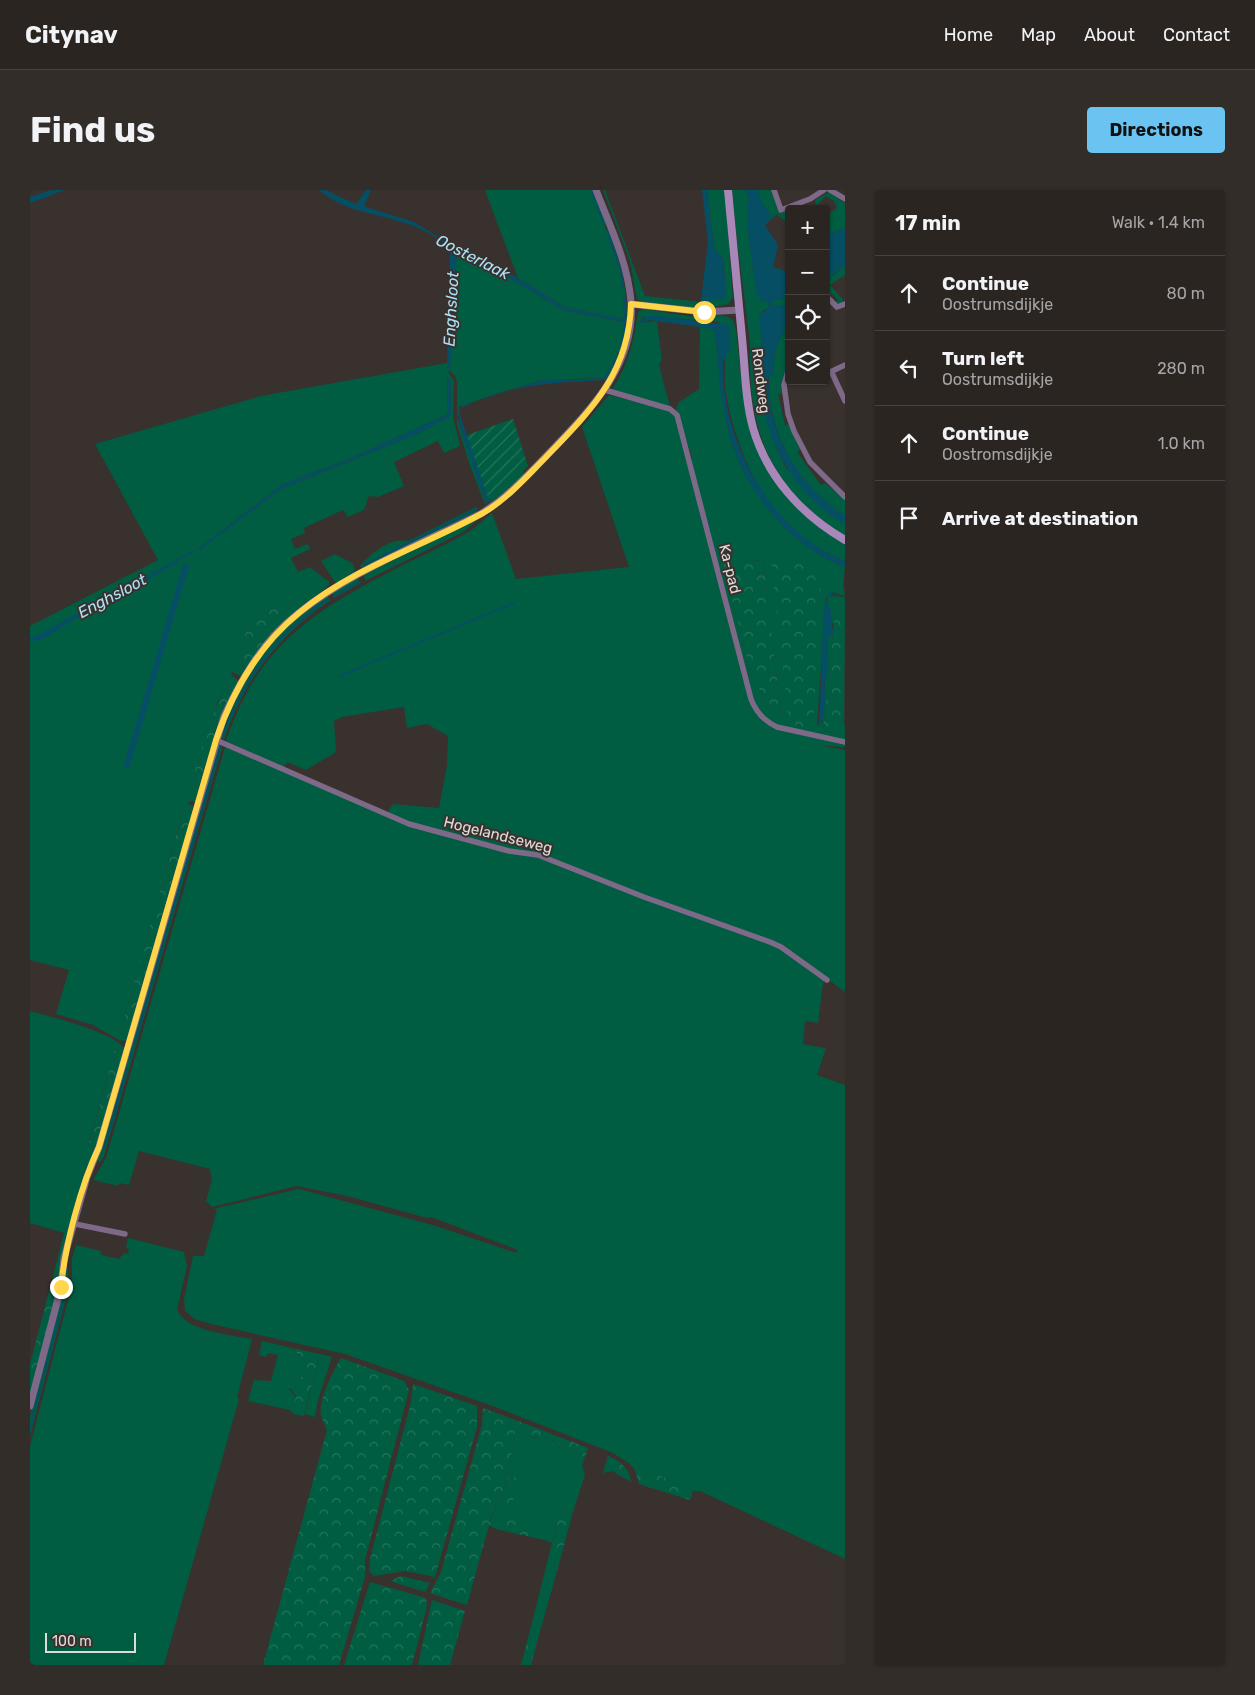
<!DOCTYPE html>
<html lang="en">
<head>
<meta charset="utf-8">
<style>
  :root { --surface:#2b2522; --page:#332d2a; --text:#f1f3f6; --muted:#a6a5a5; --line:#474240; --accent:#6ac3f1 }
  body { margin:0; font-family:Rubik,sans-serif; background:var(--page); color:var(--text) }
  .controls { position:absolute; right:15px; top:15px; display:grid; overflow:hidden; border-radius:5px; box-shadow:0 1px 4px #0004 }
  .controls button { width:45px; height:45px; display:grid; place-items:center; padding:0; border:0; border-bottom:1px solid var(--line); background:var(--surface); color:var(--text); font:25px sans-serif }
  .scale { position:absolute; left:15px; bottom:12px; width:91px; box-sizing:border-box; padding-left:5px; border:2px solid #e0dbd9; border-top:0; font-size:14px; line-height:18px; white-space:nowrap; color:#e0dbd9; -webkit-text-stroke:4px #39312e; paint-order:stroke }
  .stop { position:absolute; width:15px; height:15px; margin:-11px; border:4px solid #ffd54a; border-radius:50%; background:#fff }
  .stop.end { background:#ffd54a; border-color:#fff; box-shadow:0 1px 5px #0008 }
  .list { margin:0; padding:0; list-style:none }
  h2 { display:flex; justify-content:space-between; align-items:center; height:65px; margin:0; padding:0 20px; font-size:21px }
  h2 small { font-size:16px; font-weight:400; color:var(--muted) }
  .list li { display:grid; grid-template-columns:32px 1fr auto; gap:15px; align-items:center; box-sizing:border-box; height:75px; padding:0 20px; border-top:1px solid var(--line) }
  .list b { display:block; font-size:19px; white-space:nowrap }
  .list p { margin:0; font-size:16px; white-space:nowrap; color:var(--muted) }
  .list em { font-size:16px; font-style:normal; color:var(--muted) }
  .icon { flex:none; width:28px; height:28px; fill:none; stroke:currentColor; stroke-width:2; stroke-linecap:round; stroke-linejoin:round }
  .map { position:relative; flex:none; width:815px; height:1475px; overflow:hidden; border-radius:5px }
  header { display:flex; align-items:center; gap:30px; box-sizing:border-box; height:70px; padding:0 25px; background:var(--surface); border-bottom:1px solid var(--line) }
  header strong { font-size:24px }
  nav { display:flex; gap:28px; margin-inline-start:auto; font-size:18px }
  .intro { display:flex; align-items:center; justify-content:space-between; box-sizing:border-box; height:120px; padding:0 30px }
  h1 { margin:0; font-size:35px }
  .button { padding:12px 22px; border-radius:5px; background:var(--accent); color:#111; font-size:18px; font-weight:700 }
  main { display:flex; gap:30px; padding:0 30px }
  aside { flex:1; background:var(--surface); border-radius:5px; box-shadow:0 1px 4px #0004 }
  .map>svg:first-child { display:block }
  .grass { fill:#005d41; fill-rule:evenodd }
  .forest { fill:url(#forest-crowns) }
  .garden { fill:url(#garden-furrows) }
  .water { fill:#064e63 }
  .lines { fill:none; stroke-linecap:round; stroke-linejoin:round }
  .stream { stroke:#064e63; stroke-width:2 }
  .canal { stroke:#064e63; stroke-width:6 }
  .minor { stroke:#7f6989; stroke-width:5.5 }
  .tertiary { stroke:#7f6989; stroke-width:7 }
  .secondary { stroke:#a987b9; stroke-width:8 }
  .route { stroke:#ffd54a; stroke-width:6 }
  .labels { text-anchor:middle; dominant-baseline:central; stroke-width:4; stroke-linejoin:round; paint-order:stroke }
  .street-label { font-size:15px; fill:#e0dbd9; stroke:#39312e }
  .water-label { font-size:16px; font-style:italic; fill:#ade1f5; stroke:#39312e }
</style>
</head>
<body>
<header>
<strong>Citynav</strong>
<nav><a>Home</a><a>Map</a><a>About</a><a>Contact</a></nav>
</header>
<div class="intro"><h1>Find us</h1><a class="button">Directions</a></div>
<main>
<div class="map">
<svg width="815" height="1475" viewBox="0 0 815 1475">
  <defs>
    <pattern id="forest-crowns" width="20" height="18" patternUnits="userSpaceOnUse" patternTransform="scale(1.25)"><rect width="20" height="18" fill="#005d41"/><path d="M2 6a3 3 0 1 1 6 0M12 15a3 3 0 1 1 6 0" fill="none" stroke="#25745c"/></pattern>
    <pattern id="garden-furrows" width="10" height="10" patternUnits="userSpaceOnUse" patternTransform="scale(1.25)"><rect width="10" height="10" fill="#005d41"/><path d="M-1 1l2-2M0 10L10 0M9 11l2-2" fill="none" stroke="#25745c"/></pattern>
  </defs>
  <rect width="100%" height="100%" fill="#39312e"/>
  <path class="grass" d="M455,0H563L576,33L575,39H578C593,79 604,119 591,162L587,163L589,170L580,188L566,206L577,188L513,190L469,203L429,217L427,227L456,313L493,281L495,284L466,309L455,314L439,273L427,234V194L426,187L419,180L418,182L424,191L423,227L430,256L414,263L408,251L364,272L374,296L348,307L339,306L334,320L318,327L313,320L274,338L275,343L261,349L265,359L278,354L280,359L261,368L268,382L280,377L299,392V395L276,414L272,407L220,429L207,472L216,477L211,486L202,482L201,485L209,491L201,504L194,499L187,513L160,598L168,600L165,612L159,611L158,614L163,616L162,623L154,619L136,678L145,681L142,691L133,689L90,843L98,845L96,851H91L63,835L26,824L39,780L0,770V436L128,370L65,254L231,206L417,173V178L420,179L426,64L476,86L533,120L593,132V129L534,117L488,88ZM417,187H420L421,222L419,227L387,244L251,299L168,359L253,294L319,269L416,225L418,222Z
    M573,0H575L615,106L672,112L695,87L693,69L684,58L677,0H695L703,108L698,114L674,119L613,112L607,109L600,71Z
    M702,0H715L719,8L717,33L726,98L731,111H738L739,118L732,121L730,197L745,255L756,278L815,334V346C761,313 729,269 722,205C719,185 721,165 719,144C713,96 706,48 702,0Z
    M727,0H741L751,23L759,20V35L747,24L743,28C734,20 731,11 727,0Z
    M799,2L815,13V38L796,45V26L807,18L804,11L796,6L786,16L785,10Z
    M815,75V85L800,95L813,110L814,113H805L808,110L801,103L796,107V91Z
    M759,107V114L742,117L741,111Z
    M613,119L670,128L671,125L696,126L703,130L706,139C710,175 712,211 723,245C726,254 732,263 737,272C759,311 775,331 815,353V371C744,344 709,275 696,204C694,191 695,179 695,166C695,155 691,143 689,132L618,126L613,127L609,133L627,131L632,170L629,175L640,217L582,200C598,175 604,151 608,122Z
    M759,130V148L755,160L759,162V165L755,187L752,191L753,203L748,204L755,235L759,234L770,259L767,262L791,295L795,293L815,309V326C767,297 737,241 739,186L743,183L745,159Z
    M670,136L683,139C689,156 688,184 692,203C695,221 697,241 704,259C722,309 764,358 815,377L813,395L815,406L801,402L799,406L815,407V424L805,422L804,435L800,430L801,420L797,417L798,408L796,407L787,535L792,533L795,506V488L798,486V447L803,444L793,541L813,544L815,532V550L753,537L739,530L725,515L662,275V267L646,220L649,212L669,199ZM733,370L751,523L742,521L721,485L693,373Z
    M579,205L639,220L645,225L716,497L735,533L815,554V557L793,556L815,560V802L752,756L579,691L487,661L398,639L357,623L363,614L409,618L417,575L418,546L397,534L377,538L374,517L312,527L304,531L306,562L276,580L257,572L254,577L196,551C230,449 291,417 381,371C400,362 420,353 438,342C447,337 454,329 462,323L486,389L599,377L552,237Z
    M448,316L446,322L332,378L330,376C341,363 360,348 378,351Z
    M456,323L433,342L335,391L334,385Z
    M305,364L322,373L325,379L322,385L306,394L291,371Z
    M327,388L331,393L304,408L302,403Z
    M297,406L301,410C250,443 213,491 194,550L190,544C204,508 222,473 249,445C263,430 281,418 297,406Z
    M193,554L74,966L70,973L67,969L187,556Z
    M196,554L379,636L499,664L750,758L795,790L793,794L788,833L775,831L773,854L796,858L787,885L815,895V1369L670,1301H663L602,1273L600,1274L583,1263L468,1218L315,1164L181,1134L165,1129L155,1121L154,1109L163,1066H174L187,1020L183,1019L269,999L406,1036L486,1063L488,1060L401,1027L397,1028L321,1007L267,996L182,1017L176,1011L182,990L180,979L109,961L99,995L89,993L88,996L63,990L76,968Z
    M0,821C21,827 84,842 95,859L93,864L85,859L57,959L64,962C46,1002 37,1049 29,1092L22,1090L34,1043L0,1033Z
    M98,1048L154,1062L157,1076L147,1119C153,1141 202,1145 222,1149L207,1207L209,1209L134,1475H0V1256L42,1095V1069L46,1055L71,1061V1065L89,1069L94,1063L98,1064L99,1059L96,1058Z
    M38,1078L39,1097L0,1246V1226L30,1112L35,1080Z
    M232,1151L262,1158L277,1174L275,1186L260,1190L259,1199L267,1209L263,1224L260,1220L218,1211L224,1190L241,1191L248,1165L238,1163L236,1167L229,1165Z
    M290,1164L302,1167L288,1210L285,1227L275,1224Z
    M485,1241L517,1252L520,1243L524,1245L522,1255L555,1267L552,1275L555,1285L542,1325L530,1324L522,1352L526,1385L509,1445L498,1448L522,1353L514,1350L510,1345L459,1334L478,1288Z"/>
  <path class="forest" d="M757,367L769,372L791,392L783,540L759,533L741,370Z
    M733,370L751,523L742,521L721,485L693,373Z
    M272,407L276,414L247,438L216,477L207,472L220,429Z
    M805,421L815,424L814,544L793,541Z
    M194,499L201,504L187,536L168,600L160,598L179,533Z
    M154,619L162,623L145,681L136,679Z
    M133,689L142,691L98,845L90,843Z
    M85,859L93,864L64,962L57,960Z
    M22,1090L29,1092L0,1207V1174Z
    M262,1158L290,1164L274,1226L263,1224L266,1206L256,1193L260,1190L275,1186L277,1174Z
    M311,1168L374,1191L379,1200L335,1370V1387L309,1475H233L297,1240C295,1235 292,1230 291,1225C288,1211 303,1181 311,1168Z
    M383,1194L447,1216V1237L405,1387L375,1381L344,1386L339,1381L340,1369L381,1212Z
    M453,1218L520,1243L518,1252L485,1241L478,1288L459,1333L481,1324L510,1345L514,1350L466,1339L459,1335L437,1415L400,1403L411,1382L452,1235Z
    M524,1245L558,1258L555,1267L522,1255Z
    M578,1266C591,1271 599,1278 601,1292L582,1281L573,1283Z
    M602,1273L663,1301L660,1310L609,1294L605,1280L600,1274Z
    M487,1278L491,1279L482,1314L475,1318Z
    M530,1324L542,1325L526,1385L522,1353Z
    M371,1386L400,1393L395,1402L360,1391Z
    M340,1392L396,1408L397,1416L382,1475H314Z
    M402,1410L435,1421L420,1475H388Z
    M509,1445L501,1475H491L498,1448Z"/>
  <path class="garden" d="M483,229L498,276L467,305L457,311L434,246Z"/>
  <path class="water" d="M21,0H35L0,13V7Z
    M288,0H295L326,14L336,0H341L335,14L336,17L384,32L442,68L478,82L534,117L593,129L594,132L533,120L476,86L427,64L420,179H417L420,60C394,31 352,29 318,17C307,13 298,7 288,0Z
    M672,0H677L684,58L693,69L696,103V108L672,112L671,110L678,52Z
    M715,0H727L733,15L743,28L735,35L748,55L743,77L759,82V107L741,111L743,117L759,114V130L745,159L743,183L739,186C735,241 769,297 815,326V334C767,308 733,250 731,196C730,187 732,178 732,169C732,154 730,139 729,124L739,118L738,112L731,111L726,101L717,33V18L719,8Z
    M815,38V75L796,90V45Z
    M615,126H631L699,135C700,142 701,151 700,158C698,164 693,169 693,175C692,252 742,343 815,371V377C764,358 722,310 704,259C697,241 694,221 691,203C687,183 690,158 683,139L620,130L608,134Z
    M417,187H420L421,222L419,227L387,244L251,299L170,360L168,359L253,294L319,269L416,225L418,222Z
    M513,190H541V192C513,193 452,202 430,220V225L459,311L456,313L436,257L427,222L435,214Z
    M162,361L163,362L113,393L74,411L15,448L0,452V448C25,438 47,422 71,410C101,393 132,378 162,361Z
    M800,400L803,404L815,407L802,405L798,407L797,417L801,420C800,429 803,435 803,444L798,447V486L795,488C794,503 798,525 789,537L794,418Z"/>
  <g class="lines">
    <path class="stream" d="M561,0L573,32
      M577,41L591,81L593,98
      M590,161L595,136L594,107
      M541,191L575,189L586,168
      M159,365L164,362
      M334,375L447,319
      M305,405L329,392
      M69,414L80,407
      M310,486L484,413
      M192,545C217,485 244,446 298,409
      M154,682L190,557
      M104,855L151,689
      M100,868L102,859
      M74,958L97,879
      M0,1238L36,1101"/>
    <path class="canal" d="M97,575L156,376"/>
    <path class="minor" d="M744,0L751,20L780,9L794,0
      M800,0L815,9
      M796,110L798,108L807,117L815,114
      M759,177L754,195L758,224L764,241L780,272L815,307
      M802,183L815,211
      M796,184L815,175
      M575,200L640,219L647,225L721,509C726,522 734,531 747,537L815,552
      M186,550L379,634L479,661L508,665L614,707L740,752L751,757L797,790
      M45,1034L95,1044"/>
    <path class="tertiary" d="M601,114L674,122L709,120
      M0,1216L31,1097L34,1068L57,987L69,957L194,526C207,498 221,472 241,449C289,394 387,356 452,323L468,312C487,297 504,279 520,262C560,220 606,175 601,112C598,73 580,36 566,0"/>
    <path class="secondary" d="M698,0C703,49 707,99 712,148C715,177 715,209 723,238C737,287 772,325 815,350"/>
  </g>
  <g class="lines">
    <path class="route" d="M31,1097C35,1055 51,995 69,957L186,550C203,500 229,455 270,422C323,378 393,356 453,323C477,309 496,287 515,268C560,221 599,184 601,114L674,122"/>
  </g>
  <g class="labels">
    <g class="street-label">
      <text transform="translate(731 191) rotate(83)">Rondweg</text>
      <text transform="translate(700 379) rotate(76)">Ka-pad</text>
      <text transform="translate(468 645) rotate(14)">Hogelandseweg</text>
    </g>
    <g class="water-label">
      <text transform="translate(443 67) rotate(27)">Oosterlaak</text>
      <text transform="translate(421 119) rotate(-87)">Enghsloot</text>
      <text transform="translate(82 406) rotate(-28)">Enghsloot</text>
    </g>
  </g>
</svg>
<div class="controls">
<button>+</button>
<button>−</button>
<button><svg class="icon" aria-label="locate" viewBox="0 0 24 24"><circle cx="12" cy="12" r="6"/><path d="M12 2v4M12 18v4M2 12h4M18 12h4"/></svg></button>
<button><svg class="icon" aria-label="layers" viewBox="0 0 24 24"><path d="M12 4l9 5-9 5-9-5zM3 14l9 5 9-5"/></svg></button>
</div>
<div class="scale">100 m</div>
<div class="stop" style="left:674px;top:122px"></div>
<div class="stop end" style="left:31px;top:1097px"></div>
</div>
<aside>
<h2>17 min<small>Walk · 1.4 km</small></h2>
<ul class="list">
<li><svg class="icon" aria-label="ahead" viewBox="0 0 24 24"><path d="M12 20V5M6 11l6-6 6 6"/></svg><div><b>Continue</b><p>Oostrumsdijkje</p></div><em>80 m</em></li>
<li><svg class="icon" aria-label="left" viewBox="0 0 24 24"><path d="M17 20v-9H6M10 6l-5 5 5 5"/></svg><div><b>Turn left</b><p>Oostrumsdijkje</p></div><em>280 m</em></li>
<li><svg class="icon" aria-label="ahead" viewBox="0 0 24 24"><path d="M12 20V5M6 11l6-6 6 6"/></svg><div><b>Continue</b><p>Oostromsdijkje</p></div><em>1.0 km</em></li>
<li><svg class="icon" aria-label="arrive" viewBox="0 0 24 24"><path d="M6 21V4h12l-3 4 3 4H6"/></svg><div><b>Arrive at destination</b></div></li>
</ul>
</aside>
</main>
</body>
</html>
